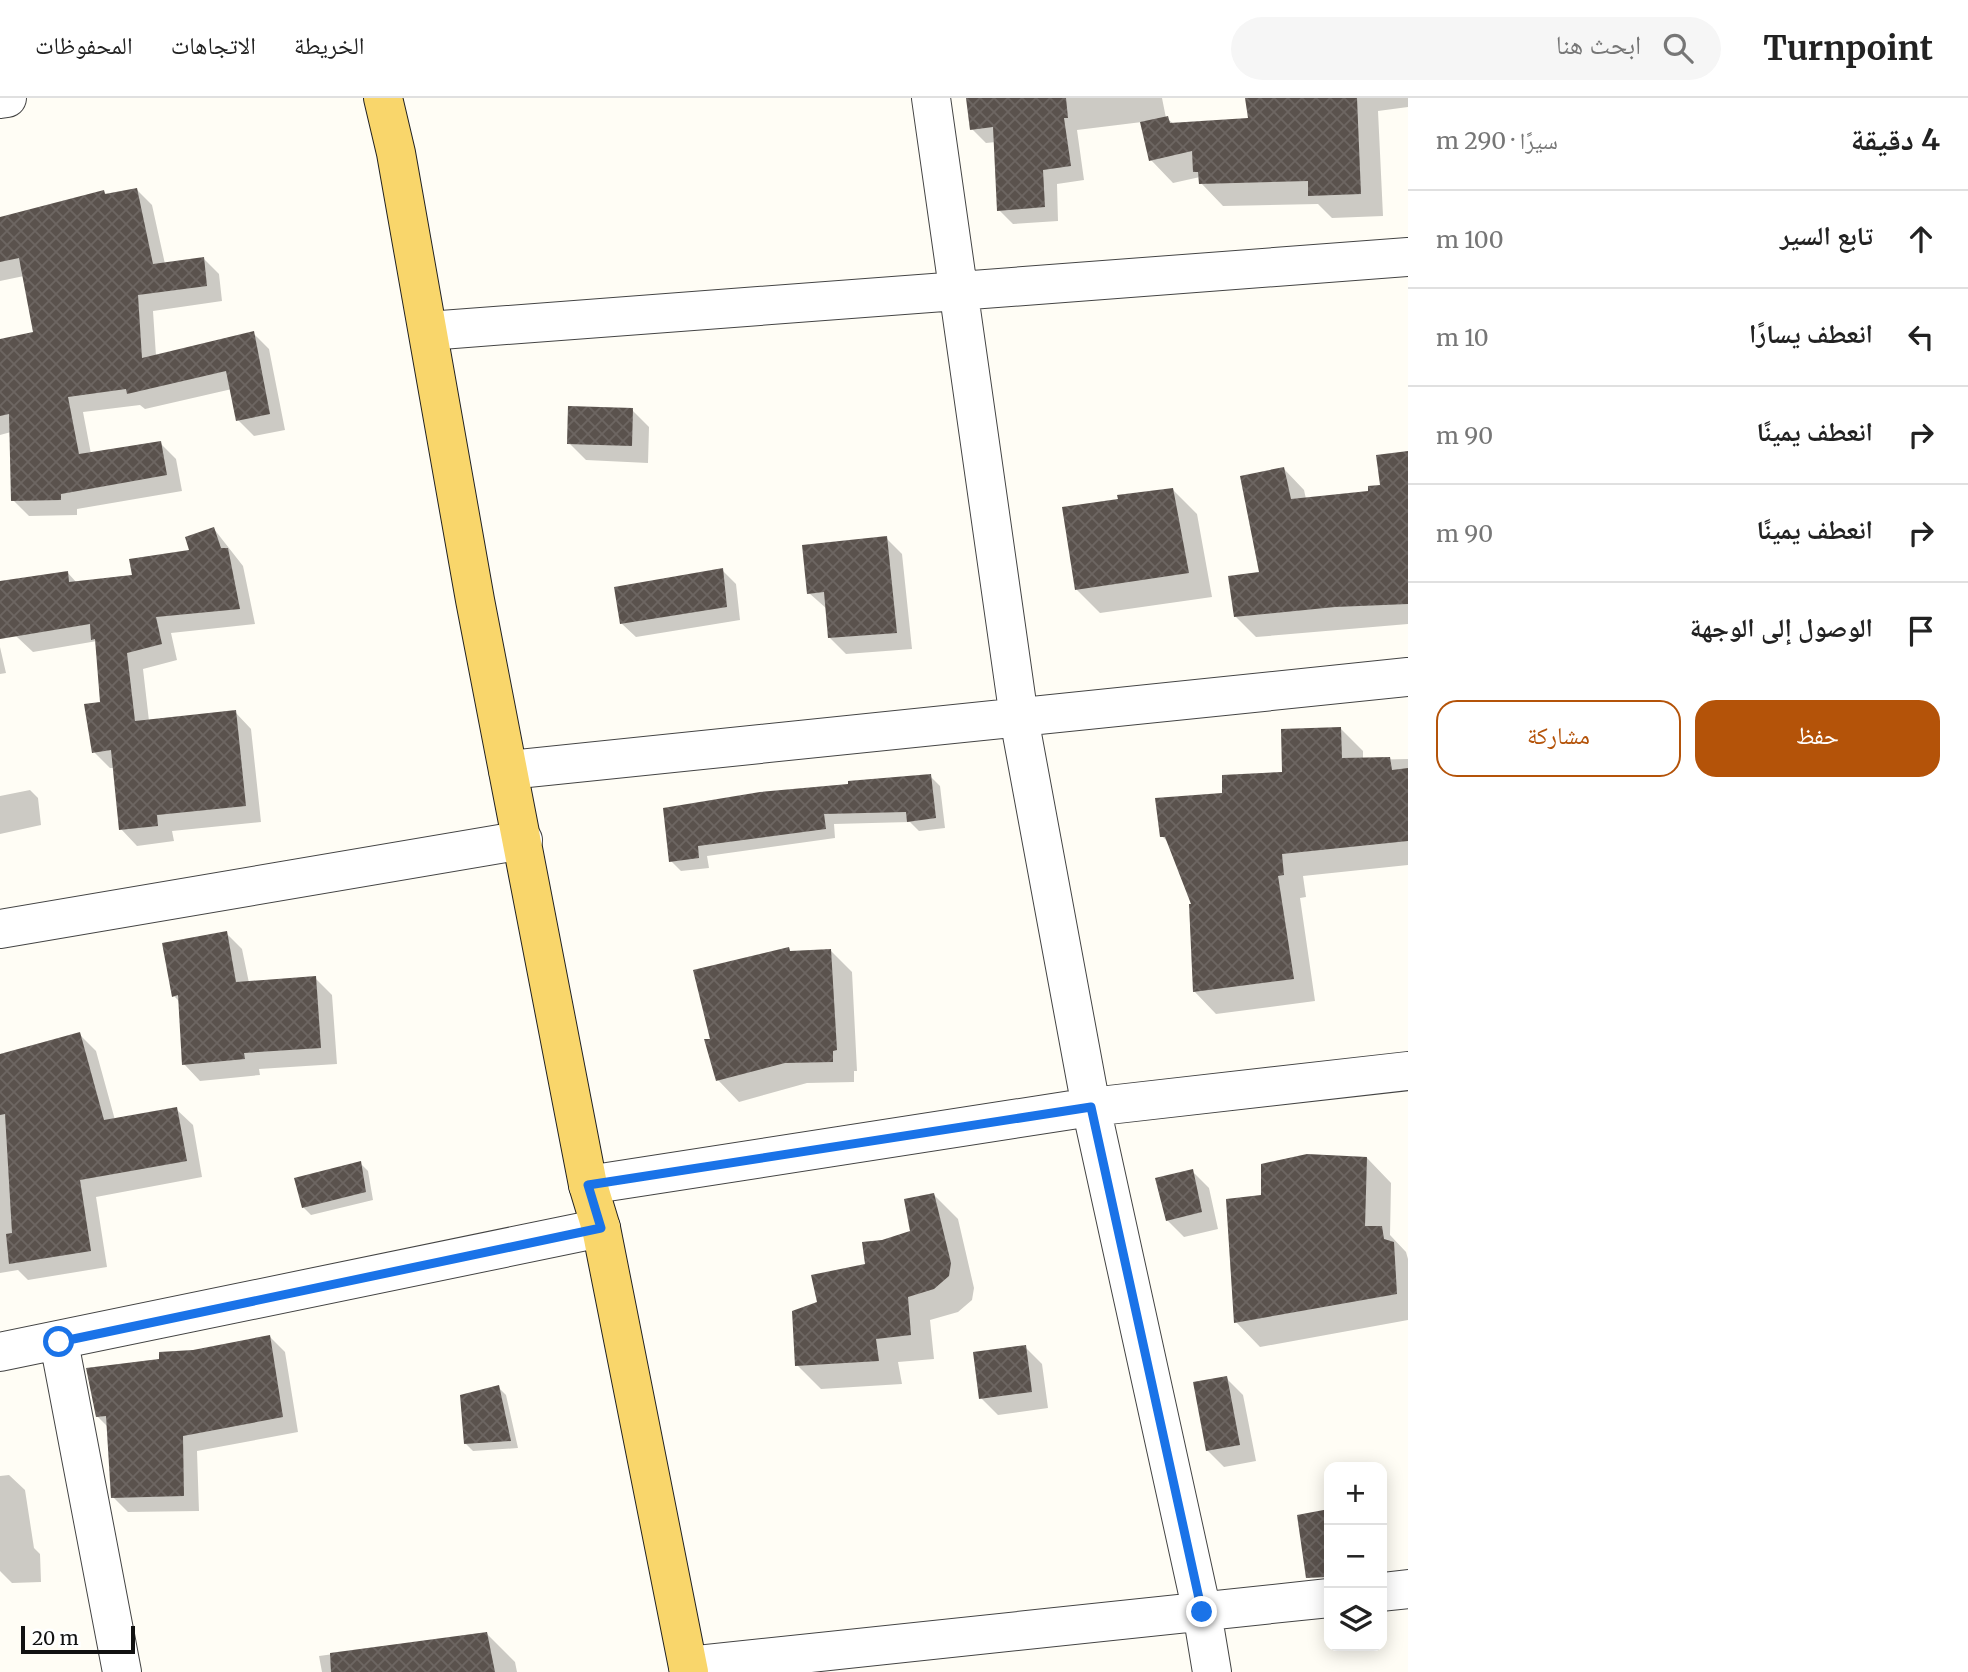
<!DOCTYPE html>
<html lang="ar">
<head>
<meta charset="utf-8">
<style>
  :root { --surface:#fff; --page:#f6f6f6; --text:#222; --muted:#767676; --line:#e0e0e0; --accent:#b45309 }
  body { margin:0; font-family:Merriweather,"Noto Naskh Arabic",serif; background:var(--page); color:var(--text); direction:rtl }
  .controls { position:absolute; right:21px; bottom:21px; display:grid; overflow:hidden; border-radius:14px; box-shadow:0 4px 18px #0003 }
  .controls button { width:63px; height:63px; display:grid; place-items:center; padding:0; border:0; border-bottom:2px solid var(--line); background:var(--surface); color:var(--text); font:35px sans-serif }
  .scale { position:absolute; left:21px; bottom:18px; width:114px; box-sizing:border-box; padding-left:7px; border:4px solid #111; border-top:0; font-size:19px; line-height:24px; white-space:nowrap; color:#111; -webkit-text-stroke:5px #fff; paint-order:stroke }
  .stop { position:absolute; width:21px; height:21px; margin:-16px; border:5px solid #1a73e8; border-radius:50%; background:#fff }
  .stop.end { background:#1a73e8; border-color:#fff; box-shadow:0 2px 7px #0008 }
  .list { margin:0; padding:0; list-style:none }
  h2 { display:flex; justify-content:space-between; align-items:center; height:91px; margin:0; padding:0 28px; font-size:30px }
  h2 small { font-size:23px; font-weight:400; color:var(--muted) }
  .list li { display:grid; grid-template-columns:46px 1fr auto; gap:21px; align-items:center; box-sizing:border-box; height:98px; padding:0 28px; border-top:2px solid var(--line) }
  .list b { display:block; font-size:26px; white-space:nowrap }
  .list em { font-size:23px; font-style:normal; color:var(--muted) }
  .actions { display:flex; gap:14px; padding:21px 28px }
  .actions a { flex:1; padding:16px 0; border:2px solid var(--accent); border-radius:21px; text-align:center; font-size:24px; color:var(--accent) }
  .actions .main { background:var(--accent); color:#fff }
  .icon { flex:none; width:38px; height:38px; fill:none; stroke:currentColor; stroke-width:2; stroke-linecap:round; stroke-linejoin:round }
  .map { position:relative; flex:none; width:1408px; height:1574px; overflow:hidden; direction:ltr }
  header { display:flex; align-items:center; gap:42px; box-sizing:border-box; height:98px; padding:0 35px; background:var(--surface); border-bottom:2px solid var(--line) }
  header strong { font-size:33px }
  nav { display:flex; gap:38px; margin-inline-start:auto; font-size:24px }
  .search { width:490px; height:63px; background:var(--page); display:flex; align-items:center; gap:18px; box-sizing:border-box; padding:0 24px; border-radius:38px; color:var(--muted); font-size:26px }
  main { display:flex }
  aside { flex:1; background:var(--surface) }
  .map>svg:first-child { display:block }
  .shadow { fill:#0003 }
  .building { fill:url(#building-cross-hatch) }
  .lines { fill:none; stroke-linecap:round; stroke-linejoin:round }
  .minor-casing { stroke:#444; stroke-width:40 }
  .major-casing { stroke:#222; stroke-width:40 }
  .minor { stroke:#fff; stroke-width:38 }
  .major { stroke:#f9d66b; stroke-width:38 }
  .route { stroke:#1a73e8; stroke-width:9 }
</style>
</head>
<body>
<header>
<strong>Turnpoint</strong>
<div class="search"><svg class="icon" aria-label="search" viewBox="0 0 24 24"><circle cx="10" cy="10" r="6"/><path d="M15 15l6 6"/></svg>ابحث هنا</div>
<nav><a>الخريطة</a><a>الاتجاهات</a><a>المحفوظات</a></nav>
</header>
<main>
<aside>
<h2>4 دقيقة<small>سيرًا · 290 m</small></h2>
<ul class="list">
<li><svg class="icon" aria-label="ahead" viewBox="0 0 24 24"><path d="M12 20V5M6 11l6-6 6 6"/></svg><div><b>تابع السير</b></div><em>100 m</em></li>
<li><svg class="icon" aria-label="left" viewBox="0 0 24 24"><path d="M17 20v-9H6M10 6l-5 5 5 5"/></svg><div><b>انعطف يسارًا</b></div><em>10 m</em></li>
<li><svg class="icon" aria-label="right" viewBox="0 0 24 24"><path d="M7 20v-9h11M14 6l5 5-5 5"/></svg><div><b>انعطف يمينًا</b></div><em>90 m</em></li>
<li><svg class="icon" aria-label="right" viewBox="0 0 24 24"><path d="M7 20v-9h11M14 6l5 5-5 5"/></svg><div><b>انعطف يمينًا</b></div><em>90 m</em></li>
<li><svg class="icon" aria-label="arrive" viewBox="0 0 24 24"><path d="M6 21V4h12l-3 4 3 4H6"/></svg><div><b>الوصول إلى الوجهة</b></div></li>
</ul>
<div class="actions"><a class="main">حفظ</a><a>مشاركة</a></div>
</aside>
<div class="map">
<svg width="1408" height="1574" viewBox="0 0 1408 1574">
  <defs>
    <pattern id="building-cross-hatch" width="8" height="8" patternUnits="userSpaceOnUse" patternTransform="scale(1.75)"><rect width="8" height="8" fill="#5a524d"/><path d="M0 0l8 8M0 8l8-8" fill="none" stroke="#6d6662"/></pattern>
  </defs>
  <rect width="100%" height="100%" fill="#fffdf5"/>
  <path class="shadow" d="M968,0H1162L1166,20L1174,26L1250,22L1246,0H1408V9L1378,13L1383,118L1332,120L1318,106L1223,108L1201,85L1200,79L1173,85L1151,62L1142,24L1077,32L1084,82L1057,86L1058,123L1013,126L999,112L996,44L986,45L972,31Z
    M136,91L152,107L165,166L203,160L219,176L222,203L153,213L156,258L253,235L269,251L285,332L254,338L238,322L232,291L145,311L140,307L83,314L91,356L160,345L176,361L182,393L77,411V417L29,418L13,402L11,334L0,337V243L35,235L24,178L0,183V121L104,94L107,97Z
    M632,312L649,329L648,365L586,362L569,345Z
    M1408,355V526L1256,539L1236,519L1261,476L1284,371L1304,392L1306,401L1370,394L1382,389L1378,358Z
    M1173,392L1197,416L1212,499L1100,515L1076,491Z
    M214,431L243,468L255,526L171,535L177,562L143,571L149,623L235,614L251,631L261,724L172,733L174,743L137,748L121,731L114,670H110L94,654L102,606L97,543L33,554L16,538L67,474L77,485L134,479L191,454Z
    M886,440L902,456L912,551L846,556L829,539L827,511L809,495Z
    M722,472L736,486L740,522L636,539L621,525Z
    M0,549L6,575L0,576Z
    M1341,631L1363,653V662L1408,661V767L1303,778L1306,799L1300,800L1315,903L1216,916L1194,893V807L1169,745L1162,738L1224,697L1284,676Z
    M930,678L940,688L945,730L919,733L910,724L834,726L835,740L707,758L709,770L681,773L671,763L760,696Z
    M30,692L38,700L41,727L0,736V698Z
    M226,835L242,851L249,885L315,880L332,897L337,966L259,971L260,977L200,983L184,966L180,904L174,898Z
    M788,851L792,855L831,853L852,874L857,973H854V984L807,985L739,1004L718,982L712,942Z
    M79,936L96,953L115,1022L176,1011L193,1027L202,1079L96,1099L107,1169L28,1182L18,1172L0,1175V958Z
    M1367,1060L1391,1085L1390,1137L1406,1154L1408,1161V1222L1260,1249L1236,1224L1262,1098Z
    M360,1065L368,1073L373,1102L311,1117L303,1109Z
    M1192,1073L1209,1090L1218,1131L1184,1139L1167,1122Z
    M934,1097L958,1121L974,1190L972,1202L958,1214L930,1222L934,1261L898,1264L902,1286L821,1291L797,1267L819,1205L867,1168L883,1144L912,1134Z
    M269,1238L285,1254L298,1334L197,1353L199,1413L128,1414L113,1399L108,1329L97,1318L161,1263Z
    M1025,1249L1042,1266L1048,1310L998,1317L981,1300Z
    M1226,1280L1243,1297L1256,1363L1224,1369L1207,1352Z
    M498,1289L506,1297L518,1350L473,1353L465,1345Z
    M9,1377L25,1392L34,1450L40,1456L41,1484L12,1485L0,1473V1378Z
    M486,1535L515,1564L517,1574H322L319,1558Z"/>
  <path class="building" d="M966,0H1066L1068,20H1064L1071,68L1043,72L1045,109L997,113L993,29L970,32Z
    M1245,0H1357L1361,96L1308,98V83L1199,86L1198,74H1193L1192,53L1149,63L1140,24L1168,18L1170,25L1248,20Z
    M137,90L153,166L204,159L207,188L138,197L142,260L254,233L270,316L236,323L226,273L127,296L126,291L68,299L79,356L161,343L167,377L61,396V402L11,403L9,316L0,318V241L33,234L19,160L0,164V119L104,92L105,96Z
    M568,308L633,310L632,348L567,346Z
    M1408,353V506L1335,509L1234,519L1228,478L1259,474L1240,378L1284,369L1291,401L1368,393V388L1380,387L1376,357Z
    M1173,390L1189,475L1075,492L1062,409L1118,401L1117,397Z
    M214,429L221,450H228L240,511L156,519L162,546L127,555L135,623L236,612L246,708L157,717L158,728L119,732L111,652L92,655L84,606L100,604L95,541L91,542L90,526L0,541V483L68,473L69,484L132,477L129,461L189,452L185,439Z
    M887,438L897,535L828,540L824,494L807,496L802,447Z
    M723,470L727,509L620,526L614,489Z
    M1341,629L1342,660L1390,659L1392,672L1408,670V743L1282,756L1284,777L1278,778L1294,881L1193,894L1189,806H1191L1165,739H1160L1155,700L1222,695V677L1282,674L1281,631Z
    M931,676L936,720L907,724L906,714L824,716L826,731L698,748L699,760L669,764L663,710L760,694L848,686V683Z
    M227,833L236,884L316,878L321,950L244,955L245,961L182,967L178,897L172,899L162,845Z
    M789,849L790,853L831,851L837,952L833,953V964L785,965L716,983L704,941H710L693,872Z
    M80,934L104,1022L177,1009L187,1063L80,1082L91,1153L9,1166L6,1136L12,1135L5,1016L0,1017V956Z
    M1307,1056L1367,1059L1365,1128H1382L1384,1141L1394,1144L1397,1196L1234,1225L1226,1101L1261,1097V1066Z
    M361,1063L366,1094L302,1110L294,1080Z
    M1193,1071L1202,1114L1166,1123L1155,1080Z
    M934,1095L951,1165L949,1178L934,1191L908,1199L911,1237L876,1241L879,1263L795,1268L792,1213L817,1204L811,1177L865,1166L862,1144L882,1142L910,1133L904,1101Z
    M270,1237L283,1319L183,1338L184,1398L111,1400L106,1318L96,1319L86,1270L159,1261V1254L193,1252Z
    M1026,1247L1032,1294L979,1301L973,1254Z
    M1227,1278L1240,1347L1206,1353L1193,1284Z
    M499,1287L511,1343L464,1346L460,1297Z
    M1329,1411V1479L1306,1480L1297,1417Z
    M487,1534L495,1574H331L330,1555Z"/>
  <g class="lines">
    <g class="minor-casing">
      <path id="minor" d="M931,0L1019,620L1091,1009L1202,1514L1212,1574
        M0,1L7,0
        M428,233L1408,159
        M508,672L1408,579
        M0,831L523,742
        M588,1087L1091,1009L1408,973
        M59,1244L122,1574
        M0,1254L601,1130
        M1382,1494L1408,1491
        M688,1568L1329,1500"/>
    </g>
    <g class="major-casing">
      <path id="major" d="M383,0L396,55L475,502L588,1087L601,1130L689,1574"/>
    </g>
    <use href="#minor" class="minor"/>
    <use href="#major" class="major"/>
  </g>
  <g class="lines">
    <path class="route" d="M59,1244L601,1130L588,1087L1091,1009L1202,1514"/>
  </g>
</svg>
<div class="controls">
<button>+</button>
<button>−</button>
<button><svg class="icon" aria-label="layers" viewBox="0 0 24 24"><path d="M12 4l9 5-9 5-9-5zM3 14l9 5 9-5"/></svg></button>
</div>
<div class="scale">20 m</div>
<div class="stop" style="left:59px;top:1244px"></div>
<div class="stop end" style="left:1202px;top:1514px"></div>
</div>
</main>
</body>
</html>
